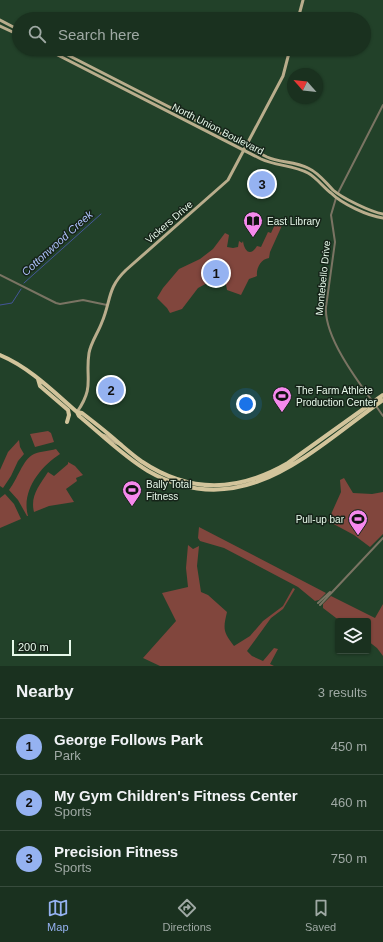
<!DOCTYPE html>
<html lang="en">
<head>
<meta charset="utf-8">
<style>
  :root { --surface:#1a311f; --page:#233928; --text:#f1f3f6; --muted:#9fa9a4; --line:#384c3d; --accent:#95b2f1 }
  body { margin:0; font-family:Helvetica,sans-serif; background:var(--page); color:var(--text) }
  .controls { position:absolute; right:12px; bottom:12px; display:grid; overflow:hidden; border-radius:4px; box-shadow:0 1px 3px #0004 }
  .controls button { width:36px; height:36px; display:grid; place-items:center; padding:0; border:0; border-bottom:1px solid var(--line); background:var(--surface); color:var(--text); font:20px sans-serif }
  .compass { position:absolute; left:287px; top:68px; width:36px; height:36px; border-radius:50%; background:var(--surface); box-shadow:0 1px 3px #0004; rotate:297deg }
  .scale { position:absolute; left:12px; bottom:10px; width:59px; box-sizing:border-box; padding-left:4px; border:2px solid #e7f9ea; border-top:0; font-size:11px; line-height:14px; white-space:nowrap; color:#e7f9ea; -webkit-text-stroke:3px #162419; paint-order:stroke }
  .you { position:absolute; left:246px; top:404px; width:14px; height:14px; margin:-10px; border:3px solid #fff; border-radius:50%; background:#1a73e8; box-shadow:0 0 0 6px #1a73e833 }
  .badge { display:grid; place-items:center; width:26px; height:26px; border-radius:50%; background:var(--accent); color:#111; font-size:13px; font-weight:700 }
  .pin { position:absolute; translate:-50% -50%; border:2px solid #fff; box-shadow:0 1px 4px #0006 }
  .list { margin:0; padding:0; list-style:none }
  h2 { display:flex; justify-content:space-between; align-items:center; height:52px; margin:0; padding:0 16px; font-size:17px }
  h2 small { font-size:13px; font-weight:400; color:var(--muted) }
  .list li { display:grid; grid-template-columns:26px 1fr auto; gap:12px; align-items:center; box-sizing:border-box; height:56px; padding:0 16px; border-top:1px solid var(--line) }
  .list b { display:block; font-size:15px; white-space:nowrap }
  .list p { margin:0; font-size:13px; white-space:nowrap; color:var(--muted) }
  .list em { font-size:13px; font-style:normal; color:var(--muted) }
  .icon { flex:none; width:22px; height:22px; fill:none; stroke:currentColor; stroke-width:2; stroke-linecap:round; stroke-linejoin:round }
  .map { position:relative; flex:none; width:383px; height:666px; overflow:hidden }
  .search { position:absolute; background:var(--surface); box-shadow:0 1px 3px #0004; left:12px; right:12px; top:12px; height:44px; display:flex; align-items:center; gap:10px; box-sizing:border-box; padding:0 14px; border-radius:22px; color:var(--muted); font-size:15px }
  .sheet { height:220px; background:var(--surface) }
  nav { display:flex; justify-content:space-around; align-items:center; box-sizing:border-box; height:56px; border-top:1px solid var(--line); background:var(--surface); font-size:11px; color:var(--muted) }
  nav a { display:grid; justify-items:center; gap:2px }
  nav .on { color:var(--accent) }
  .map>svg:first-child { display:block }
  .green { fill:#81463d }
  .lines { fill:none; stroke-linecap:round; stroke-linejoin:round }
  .stream { stroke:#445698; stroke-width:1 }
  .minor { stroke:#7a7463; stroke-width:2 }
  .major { stroke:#b9ad8c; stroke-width:3 }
  .highway { stroke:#d2c49b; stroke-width:4 }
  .labels { text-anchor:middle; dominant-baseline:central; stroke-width:3; stroke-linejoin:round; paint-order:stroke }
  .street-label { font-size:10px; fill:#e7f9ea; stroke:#162419 }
  .poi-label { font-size:10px; fill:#e7f9ea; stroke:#162419; text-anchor:start }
  .water-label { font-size:11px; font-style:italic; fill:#adc0f9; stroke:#162419 }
</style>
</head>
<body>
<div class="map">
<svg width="383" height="666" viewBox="0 0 383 666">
  <rect width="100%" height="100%" fill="#224129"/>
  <path class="green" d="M278,218L284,221L270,252L269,258C261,259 256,268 257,276L249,279L241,295L227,290L225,279L211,281L198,288L182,309L170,313L167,308L157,298L163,288L179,269L200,259L213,249L225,233L229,235L227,247L233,248L238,247L239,241L242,243L243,241C244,250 250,258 257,246L261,247L268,232L271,233Z
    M48,431L51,433L54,442L35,447L30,434Z
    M19,440L20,447L24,454L18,461L11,476L3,488L0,486V470L8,452Z
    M56,449L60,454C40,467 21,491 28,516H27L18,500L9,490C18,479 22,460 34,454C41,451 49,451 56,449Z
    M68,462L75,466L83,475L76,478L77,481L66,489L74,502L49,506L34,512C30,496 39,486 48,472L54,476L68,464Z
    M344,478L353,493L372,494L383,492V534L370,547L354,535L328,521L341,492L340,480Z
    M5,494L14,504L21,519L0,528V498Z
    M199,527L326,593L319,600L315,601L298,587L224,548L200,541L198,538Z
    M188,545L193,549L199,546L197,566L201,592L208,595L227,612C223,629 223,632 234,646L250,636L263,621L283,606L293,588L295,589L283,609L271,618L247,651L252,656L263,661L274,648L278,649L270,664L274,666H160L143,658L176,621L162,593L188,587L186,568Z
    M331,596L375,618L383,604V656L377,648L368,641V621H340L323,608V604Z"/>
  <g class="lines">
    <path class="stream" d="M24,283L101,214
      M0,305L12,303L21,289"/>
    <path class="minor" d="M338,193L383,105
      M336,198L331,215L335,242L326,307C324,336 356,379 373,402
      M0,275L56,303L60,304L83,300L107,305
      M376,406L383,416
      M318,603L330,592
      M320,605L383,538"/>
    <path class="major" d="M298,19L303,0
      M0,20L19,30
      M0,26L19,35
      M46,49L261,159C276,166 293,165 308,173C317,178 323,187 331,193C342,204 368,216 383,218
      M56,49L267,157C280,163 295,161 308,168C319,173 325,182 333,190C342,198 371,212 383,214
      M77,412C95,386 85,379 89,353C91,342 98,333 102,322C111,301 107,288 126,270L228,180L283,76L290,49
      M102,435C110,436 113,444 121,444"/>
    <path class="highway" d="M0,355C29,367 53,391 77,412L79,416C101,434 124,457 148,471C242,525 311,451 383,400
      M38,379L40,386L68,410L69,415L67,422
      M77,412L82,413C95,423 108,433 120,444C127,450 134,456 141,461C190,494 238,492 288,463L383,395"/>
  </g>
  <defs>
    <g id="library-pin" transform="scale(1)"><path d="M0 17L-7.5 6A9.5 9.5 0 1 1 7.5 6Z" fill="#f689ed" stroke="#162419"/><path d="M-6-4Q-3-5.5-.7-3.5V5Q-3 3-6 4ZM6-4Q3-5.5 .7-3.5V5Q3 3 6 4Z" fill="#111"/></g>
    <g id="stadium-pin" transform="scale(1)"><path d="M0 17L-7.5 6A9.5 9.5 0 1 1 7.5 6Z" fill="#f689ed" stroke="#162419"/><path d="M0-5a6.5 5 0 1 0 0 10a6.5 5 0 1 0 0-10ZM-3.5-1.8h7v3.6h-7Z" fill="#111"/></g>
  </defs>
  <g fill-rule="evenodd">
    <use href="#library-pin" x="253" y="221"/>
    <use href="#stadium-pin" x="282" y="396"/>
    <use href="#stadium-pin" x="132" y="490"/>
    <use href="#stadium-pin" x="358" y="519"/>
  </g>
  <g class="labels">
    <g class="street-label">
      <text transform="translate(218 129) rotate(27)">North Union Boulevard</text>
      <text transform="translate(169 222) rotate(-41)">Vickers Drive</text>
      <text transform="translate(323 278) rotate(-84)">Montebello Drive</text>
    </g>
    <g class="poi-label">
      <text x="267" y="221">East Library</text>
      <text x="296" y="390">The Farm Athlete<tspan x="296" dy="12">Production Center</tspan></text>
      <text x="146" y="484">Bally Total<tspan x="146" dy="12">Fitness</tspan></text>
      <text x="344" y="519" text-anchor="end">Pull-up bar</text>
    </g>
    <g class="water-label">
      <text transform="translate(57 243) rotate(-42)">Cottonwood Creek</text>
    </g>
  </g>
</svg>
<div class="controls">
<button><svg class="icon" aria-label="layers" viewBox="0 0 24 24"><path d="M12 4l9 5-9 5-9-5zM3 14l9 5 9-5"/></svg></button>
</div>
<svg class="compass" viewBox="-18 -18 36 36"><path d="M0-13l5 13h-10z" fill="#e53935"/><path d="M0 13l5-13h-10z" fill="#9fa9a4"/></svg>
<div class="scale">200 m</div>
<div class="you"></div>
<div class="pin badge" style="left:216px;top:273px">1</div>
<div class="pin badge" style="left:111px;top:390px">2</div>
<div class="pin badge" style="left:262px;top:184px">3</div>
<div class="search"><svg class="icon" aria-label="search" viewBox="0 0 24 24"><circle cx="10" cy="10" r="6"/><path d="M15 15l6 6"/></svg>Search here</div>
</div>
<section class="sheet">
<h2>Nearby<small>3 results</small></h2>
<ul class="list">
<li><span class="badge">1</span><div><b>George Follows Park</b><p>Park</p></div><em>450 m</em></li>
<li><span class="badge">2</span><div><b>My Gym Children's Fitness Center</b><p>Sports</p></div><em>460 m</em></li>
<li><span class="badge">3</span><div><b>Precision Fitness</b><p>Sports</p></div><em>750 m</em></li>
</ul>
</section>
<nav>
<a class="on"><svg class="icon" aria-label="map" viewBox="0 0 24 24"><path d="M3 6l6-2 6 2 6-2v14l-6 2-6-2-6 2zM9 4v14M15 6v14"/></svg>Map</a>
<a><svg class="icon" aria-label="directions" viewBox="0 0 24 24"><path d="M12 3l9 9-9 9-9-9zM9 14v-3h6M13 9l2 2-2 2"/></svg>Directions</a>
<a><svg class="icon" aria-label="saved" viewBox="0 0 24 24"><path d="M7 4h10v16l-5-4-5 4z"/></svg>Saved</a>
</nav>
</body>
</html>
